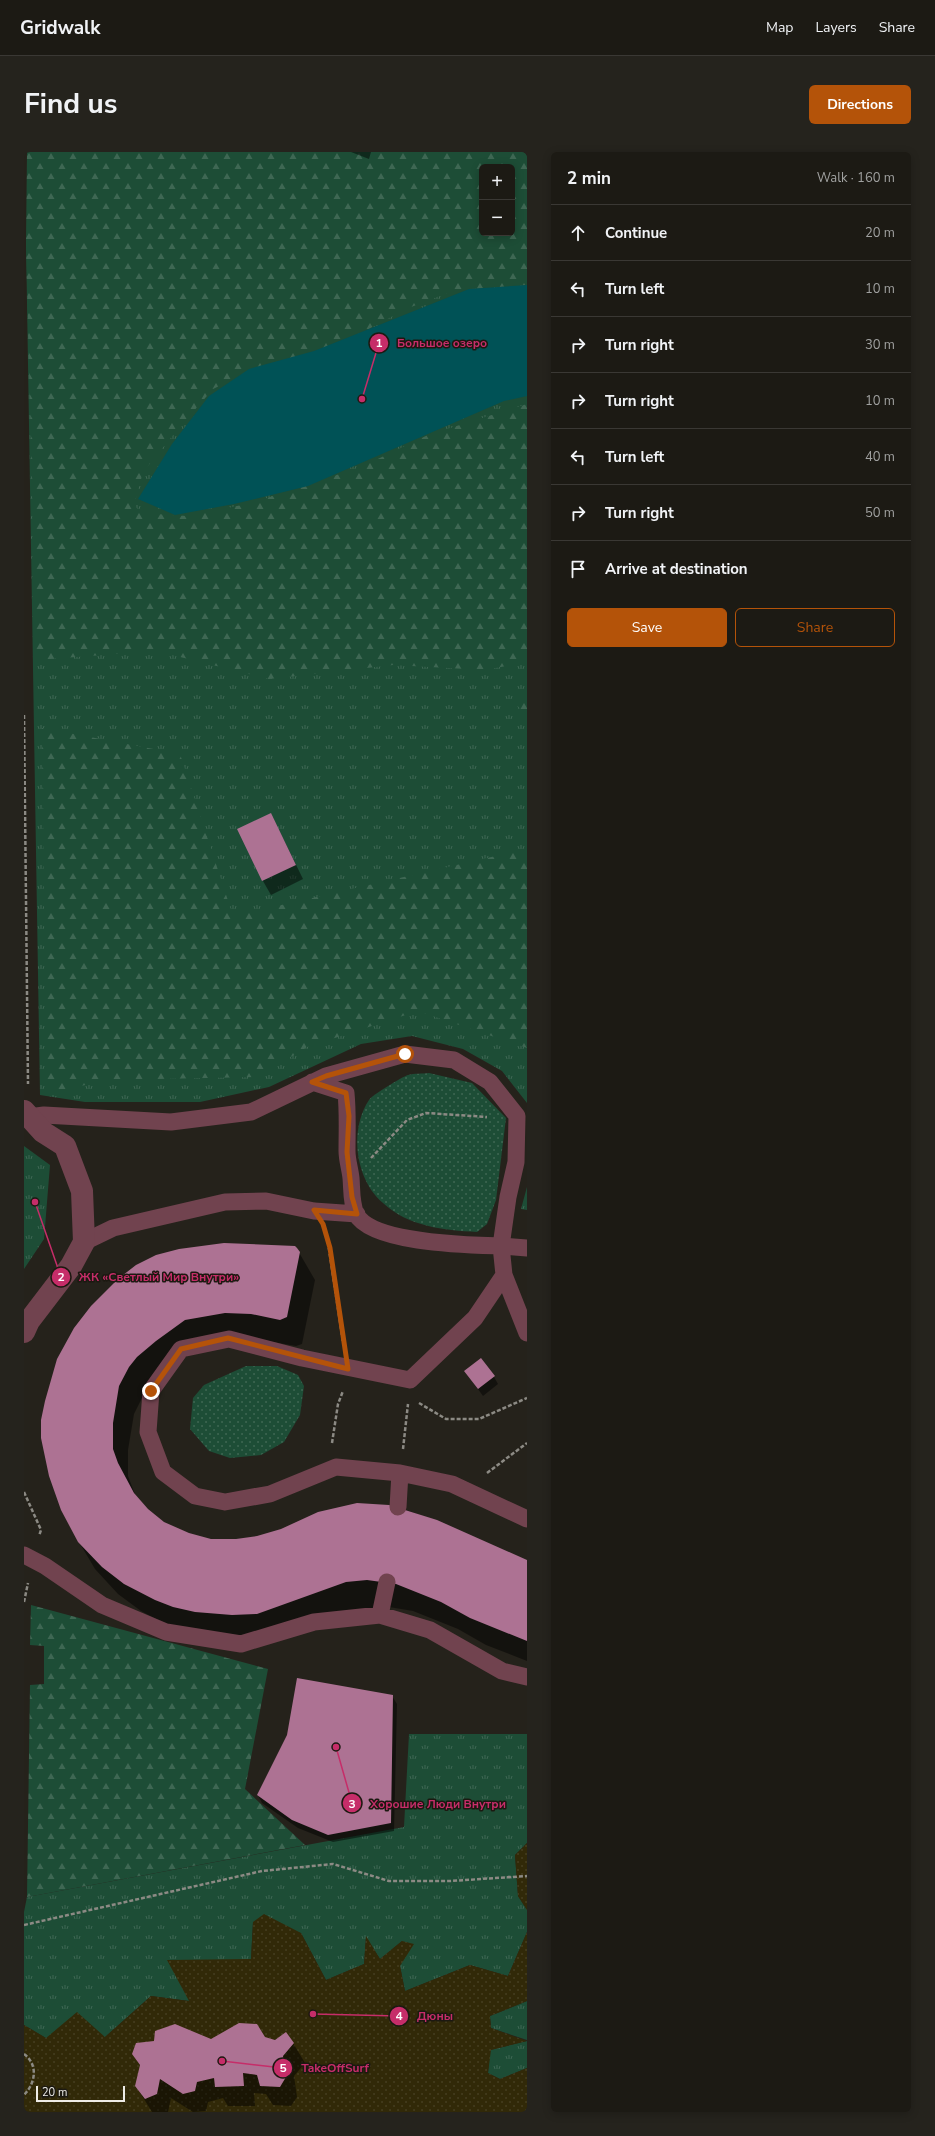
<!DOCTYPE html>
<html lang="en">
<head>
<meta charset="utf-8">
<style>
  :root { --surface:#1c1a14; --page:#25231d; --text:#f1f3f6; --muted:#a0a1a0; --line:#3a3834; --accent:#b45309 }
  body { margin:0; font-family:"Nunito Sans",sans-serif; background:var(--page); color:var(--text) }
  .controls { position:absolute; right:12px; top:12px; display:grid; overflow:hidden; border-radius:6px; box-shadow:0 2px 10px #0003 }
  .controls button { width:36px; height:36px; display:grid; place-items:center; padding:0; border:0; border-bottom:1px solid var(--line); background:var(--surface); color:var(--text); font:20px sans-serif }
  .scale { position:absolute; left:12px; bottom:10px; width:89px; box-sizing:border-box; padding-left:4px; border:2px solid #edebe6; border-top:0; font-size:11px; line-height:14px; white-space:nowrap; color:#edebe6; -webkit-text-stroke:3px #1c1911; paint-order:stroke }
  .stop { position:absolute; width:12px; height:12px; margin:-9px; border:3px solid #b45309; border-radius:50%; background:#fff }
  .stop.end { background:#b45309; border-color:#fff; box-shadow:0 1px 4px #0008 }
  .list { margin:0; padding:0; list-style:none }
  h2 { display:flex; justify-content:space-between; align-items:center; height:52px; margin:0; padding:0 16px; font-size:17px }
  h2 small { font-size:13px; font-weight:400; color:var(--muted) }
  .list li { display:grid; grid-template-columns:26px 1fr auto; gap:12px; align-items:center; box-sizing:border-box; height:56px; padding:0 16px; border-top:1px solid var(--line) }
  .list b { display:block; font-size:15px; white-space:nowrap }
  .list em { font-size:13px; font-style:normal; color:var(--muted) }
  .actions { display:flex; gap:8px; padding:12px 16px }
  .actions a { flex:1; padding:9px 0; border:1px solid var(--accent); border-radius:6px; text-align:center; font-size:14px; color:var(--accent) }
  .actions .main { background:var(--accent); color:#fff }
  .icon { flex:none; width:22px; height:22px; fill:none; stroke:currentColor; stroke-width:2; stroke-linecap:round; stroke-linejoin:round }
  .map { position:relative; flex:none; width:503px; height:1960px; overflow:hidden; border-radius:6px }
  header { display:flex; align-items:center; gap:24px; box-sizing:border-box; height:56px; padding:0 20px; background:var(--surface); border-bottom:1px solid var(--line) }
  header strong { font-size:19px }
  nav { display:flex; gap:22px; margin-inline-start:auto; font-size:14px }
  .intro { display:flex; align-items:center; justify-content:space-between; box-sizing:border-box; height:96px; padding:0 24px }
  h1 { margin:0; font-size:28px }
  .button { padding:10px 18px; border-radius:6px; background:var(--accent); color:#fff; font-size:14px; font-weight:700 }
  main { display:flex; gap:24px; padding:0 24px }
  aside { flex:1; background:var(--surface); border-radius:6px; box-shadow:0 2px 10px #0003 }
  .map>svg:first-child { display:block }
  .grass { fill:url(#grass-tufts); fill-rule:evenodd }
  .forest { fill:url(#forest-firs); fill-rule:evenodd }
  .sand { fill:url(#sand-dots) }
  .park { fill:url(#park-dots) }
  .water { fill:#005256 }
  .shadow { fill:#0007 }
  .building { fill:#ad7293 }
  .lines { fill:none; stroke-linecap:round; stroke-linejoin:round }
  .path { stroke:#8c8a84; stroke-width:2.5; stroke-dasharray:4 2; stroke-linecap:butt }
  .lane { stroke:#71434f; stroke-width:17 }
  .street { stroke:#71434f; stroke-width:22 }
  .route { stroke:#b45309; stroke-width:5 }
  .leader { fill:none; stroke:#c62d69; stroke-width:1.5 }
  .callout-dot { fill:#c62d69; stroke:#1c1911; stroke-width:1.5 }
  .mark-label { font-size:12px; text-anchor:middle; font-weight:bold; fill:#fff }
  .callout-label { font-size:12px; text-anchor:middle; font-weight:bold; fill:#c62d69; stroke:#1c1911; stroke-width:3; stroke-linejoin:round; paint-order:stroke }
</style>
</head>
<body>
<header>
<strong>Gridwalk</strong>
<nav><a>Map</a><a>Layers</a><a>Share</a></nav>
</header>
<div class="intro"><h1>Find us</h1><a class="button">Directions</a></div>
<main>
<div class="map">
<svg width="503" height="1960" viewBox="0 0 503 1960">
  <defs>
    <pattern id="grass-tufts" width="24" height="20" patternUnits="userSpaceOnUse"><rect width="24" height="20" fill="#1d4d36"/><path d="M3 7l-1-3M5 7V3M7 7l1-3M15 17l-1-3M17 17v-4M19 17l1-3" fill="none" stroke="#3e6753"/></pattern>
    <pattern id="forest-firs" width="22" height="20" patternUnits="userSpaceOnUse"><rect width="22" height="20" fill="#1d4d36"/><path d="M5 1l3.5 6h-7zM16 11l3.5 6h-7z" fill="#3e6753"/></pattern>
    <pattern id="sand-dots" width="8" height="8" patternUnits="userSpaceOnUse"><rect width="8" height="8" fill="#312908"/><path d="M2 2h.1M6 6h.1" fill="none" stroke="#453e20" stroke-width="1.8" stroke-linecap="round"/></pattern>
    <pattern id="park-dots" width="8" height="8" patternUnits="userSpaceOnUse"><rect width="8" height="8" fill="#1d4d36"/><path d="M2 2h.1M6 6h.1" fill="none" stroke="#3e6753" stroke-width="1.8" stroke-linecap="round"/></pattern>
  </defs>
  <rect width="100%" height="100%" fill="#25221b"/>
  <path class="grass" d="M439,0H503V951L478,919L439,897L388,884L337,892L245,935L176,950H61L16,943L2,89ZM458,15H488V81H458Z
    M0,994L26,1013L20,1087L0,1117Z
    M503,1035V1058L497,1057Z
    M385,1582H503V1691L491,1703L494,1744L503,1758V1780L484,1824L446,1813L381,1839L376,1814L378,1789L356,1807L342,1785L340,1812L302,1828L277,1781L229,1770L227,1807L165,1849L127,1844L81,1885L22,1886L0,1873V1760L3,1745L380,1675Z
    M503,1849V1888L467,1876L466,1864Z
    M503,1889V1916L476,1927L464,1921L466,1898Z"/>
  <path class="forest" d="M3,0H503V133L431,138L382,157L307,197L240,212L189,237L154,277L119,320L110,353L117,361L163,364L228,351L337,315L404,283L503,252V510L461,518L369,513L245,527L132,499L12,508L2,89ZM458,15H488V81H458Z
    M503,544V568L490,548Z
    M18,576L156,602L209,764L503,697V896L394,859L283,895L234,925L83,928L22,942Z
    M7,1453L244,1517L221,1637L281,1693L3,1745L6,1533L20,1532V1494L6,1493Z"/>
  <path class="sand" d="M503,1691V1758L494,1744L491,1703Z
    M240,1762L277,1781L302,1828L340,1812L342,1784L356,1807L378,1789L390,1792L376,1814L381,1839L446,1813L484,1824L503,1780V1849L466,1864L467,1876L503,1889L467,1898L464,1921L476,1927L503,1916V1960H0V1873L22,1886L53,1860L81,1885L127,1844L165,1849L143,1808L227,1807L229,1770Z"/>
  <path class="park" d="M405,921L448,931L482,966L472,1048L463,1072L453,1080C420,1078 385,1075 359,1051C331,1027 325,978 345,948C348,943 378,925 384,923C390,921 398,922 405,921Z
    M222,1214H253L274,1223L280,1234L276,1263L260,1290L237,1303L206,1306L185,1299L166,1277L169,1246L180,1233Z"/>
  <path class="water" d="M503,133V244L480,249L284,334L210,352L151,363L114,347L148,292L185,244L225,217L290,199L445,137Z"/>
  <path class="shadow" d="M327,0H347L345,7Z
    M247,662L279,727L247,743L239,729Z
    M273,1097L291,1128L278,1192L272,1194L243,1189L177,1194L147,1215L120,1242L110,1262L104,1298V1324L112,1345L123,1358L139,1371L177,1386L196,1389L233,1385L352,1353L385,1359L412,1369L503,1409V1509L462,1493L434,1477L389,1459L359,1454L238,1490L147,1475L117,1459L94,1442L71,1417L55,1390L22,1250Z
    M441,1219L470,1225L474,1232L459,1244Z
    M368,1544L373,1552L370,1679L309,1690L274,1676L238,1651L234,1643Z
    M240,1886L269,1891L281,1911L270,1924L273,1945L267,1954L249,1953L242,1942L230,1941L231,1954H204L199,1946L184,1950L182,1959L169,1960L147,1946L144,1960H128L112,1934L117,1915L109,1902L187,1888Z"/>
  <path class="building" d="M247,661L272,713L238,729L213,677Z
    M200,1091L271,1094L273,1096L276,1100L263,1165L256,1168L227,1162L201,1161L161,1168L132,1189L113,1205L105,1215L95,1234L89,1271V1297L94,1311L110,1341L124,1357L140,1370L165,1381L187,1387H212L233,1384L257,1377L294,1360L333,1351L365,1353L413,1368L503,1408V1489L446,1466L417,1450L372,1432L343,1428L322,1430L233,1462L208,1463L171,1460L149,1455L131,1448L100,1432L78,1415L54,1390L37,1358L25,1324L17,1286V1268L21,1249L33,1207L50,1176L67,1154L94,1127L112,1113L132,1103L155,1097Z
    M457,1206L471,1224L454,1237L440,1219Z
    M273,1526L369,1543L367,1671L304,1683L268,1668L233,1643L263,1583Z
    M215,1871L233,1872L241,1885L251,1888L262,1880L270,1891L259,1904L262,1925L256,1935L236,1934L233,1923L219,1921L220,1934L191,1935L190,1926L173,1930L171,1939L159,1942L136,1927L133,1942L121,1947L111,1934L116,1913L108,1902L112,1891L130,1889L131,1879L151,1872L187,1887Z"/>
  <g class="lines">
    <path class="path" d="M0,563L4,932
      M347,1006L383,968L402,961L463,965
      M303,1084L319,1190
      M395,1251L422,1267H455L503,1246
      M308,1291L314,1252L319,1239
      M379,1297L384,1252
      M463,1321L503,1291
      M0,1340L17,1378L15,1384
      M0,1450L4,1431
      M0,1773L238,1719L309,1712L365,1729H426L503,1724
      M0,1902C15,1913 11,1932 0,1943"/>
    <path class="lane" d="M288,930L322,941C324,961 323,979 323,999C323,1008 326,1017 327,1026C328,1037 327,1051 332,1062C348,1092 447,1093 477,1094L480,1123L503,1181
      M5,965L20,963L147,970L227,960L302,924L381,902L430,908L466,930L493,964L492,1010L484,1045L477,1094L503,1096
      M60,1090L89,1076L201,1050L242,1049L290,1059L333,1062
      M480,1123L451,1166L386,1228L278,1206L205,1187L157,1197L127,1239L124,1280L139,1320L171,1344L201,1350L246,1342L312,1315L376,1321L428,1332L503,1367
      M374,1355L376,1321
      M0,1403L21,1414L78,1453L142,1480L217,1492L290,1470L356,1463L406,1478L478,1519L503,1525
      M356,1463L363,1430"/>
    <path class="street" d="M0,959L19,980L41,994L58,1039L60,1090L47,1114L5,1169L0,1180"/>
  </g>
  <g class="lines">
    <path class="route" d="M127,1239L157,1197L204,1186L324,1217L306,1096L299,1072L290,1058L333,1062L328,1045L323,1000L325,964L322,941L288,930L302,924L381,902"/>
  </g>
  <path class="leader" d="M338 247L355 191M11 1050L37 1125M312 1595L328 1651M289 1862L375 1864M198 1909L259 1916"/>
  <g class="callout-dot">
    <circle cx="338" cy="247" r="4"/>
    <circle cx="11" cy="1050" r="4"/>
    <circle cx="312" cy="1595" r="4"/>
    <circle cx="289" cy="1862" r="4"/>
    <circle cx="198" cy="1909" r="4"/>
    <circle cx="355" cy="191" r="10"/>
    <circle cx="37" cy="1125" r="10"/>
    <circle cx="328" cy="1651" r="10"/>
    <circle cx="375" cy="1864" r="10"/>
    <circle cx="259" cy="1916" r="10"/>
  </g>
  <g class="mark-label">
    <text x="355" y="195">1</text>
    <text x="37" y="1129">2</text>
    <text x="328" y="1656">3</text>
    <text x="375" y="1868">4</text>
    <text x="259" y="1920">5</text>
  </g>
  <g class="callout-label">
    <text x="418" y="195">Большое озеро</text>
    <text x="135" y="1129">ЖК «Светлый Мир Внутри»</text>
    <text x="414" y="1656">Хорошие Люди Внутри</text>
    <text x="411" y="1868">Дюны</text>
    <text x="311" y="1920">TakeOffSurf</text>
  </g>
</svg>
<div class="controls">
<button>+</button>
<button>−</button>
</div>
<div class="scale">20 m</div>
<div class="stop" style="left:381px;top:902px"></div>
<div class="stop end" style="left:127px;top:1239px"></div>
</div>
<aside>
<h2>2 min<small>Walk · 160 m</small></h2>
<ul class="list">
<li><svg class="icon" aria-label="ahead" viewBox="0 0 24 24"><path d="M12 20V5M6 11l6-6 6 6"/></svg><div><b>Continue</b></div><em>20 m</em></li>
<li><svg class="icon" aria-label="left" viewBox="0 0 24 24"><path d="M17 20v-9H6M10 6l-5 5 5 5"/></svg><div><b>Turn left</b></div><em>10 m</em></li>
<li><svg class="icon" aria-label="right" viewBox="0 0 24 24"><path d="M7 20v-9h11M14 6l5 5-5 5"/></svg><div><b>Turn right</b></div><em>30 m</em></li>
<li><svg class="icon" aria-label="right" viewBox="0 0 24 24"><path d="M7 20v-9h11M14 6l5 5-5 5"/></svg><div><b>Turn right</b></div><em>10 m</em></li>
<li><svg class="icon" aria-label="left" viewBox="0 0 24 24"><path d="M17 20v-9H6M10 6l-5 5 5 5"/></svg><div><b>Turn left</b></div><em>40 m</em></li>
<li><svg class="icon" aria-label="right" viewBox="0 0 24 24"><path d="M7 20v-9h11M14 6l5 5-5 5"/></svg><div><b>Turn right</b></div><em>50 m</em></li>
<li><svg class="icon" aria-label="arrive" viewBox="0 0 24 24"><path d="M6 21V4h12l-3 4 3 4H6"/></svg><div><b>Arrive at destination</b></div></li>
</ul>
<div class="actions"><a class="main">Save</a><a>Share</a></div>
</aside>
</main>
</body>
</html>
